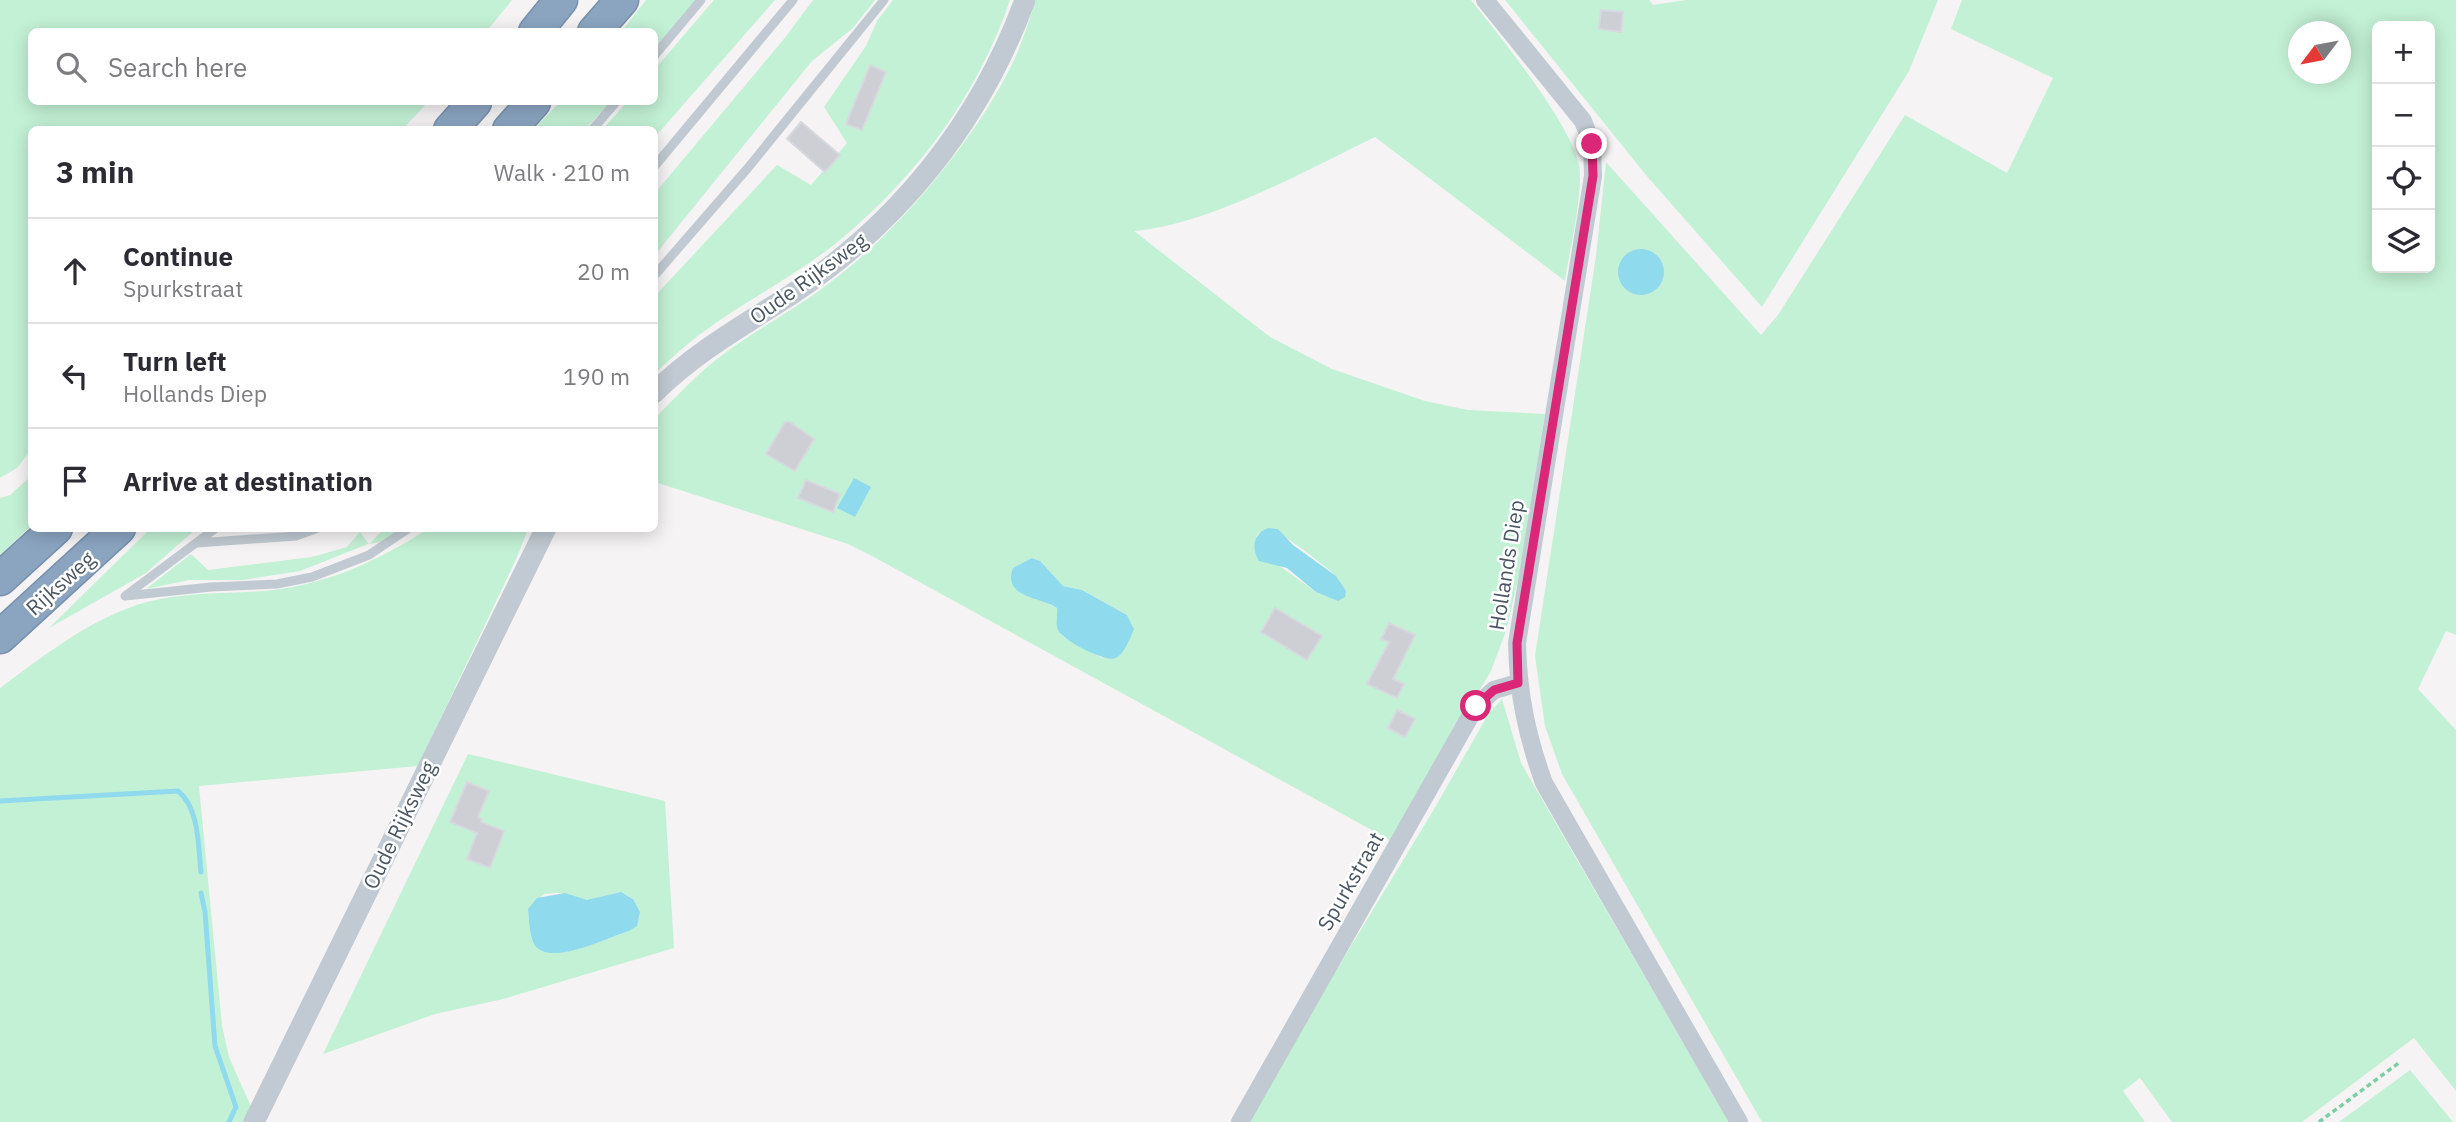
<!DOCTYPE html>
<html lang="en">
<head>
<meta charset="utf-8">
<style>
  :root { --surface:#fff; --page:#f7f7f7; --text:#2b2b33; --muted:#7c7c81; --line:#e1e1e2 }
  body { margin:0; font-family:"IBM Plex Sans",sans-serif; background:var(--page); color:var(--text) }
  .controls { position:absolute; right:21px; top:21px; display:grid; overflow:hidden; border-radius:10px; box-shadow:0 4px 18px #0003 }
  .controls button { width:63px; height:63px; display:grid; place-items:center; padding:0; border:0; border-bottom:2px solid var(--line); background:var(--surface); color:var(--text); font:35px sans-serif }
  .compass { position:absolute; left:2288px; top:21px; width:63px; height:63px; border-radius:50%; background:var(--surface); box-shadow:0 4px 18px #0003; rotate:238deg }
  .stop { position:absolute; width:21px; height:21px; margin:-16px; border:5px solid #db2777; border-radius:50%; background:#fff }
  .stop.end { background:#db2777; border-color:#fff; box-shadow:0 2px 7px #0008 }
  .list { margin:0; padding:0; list-style:none }
  h2 { display:flex; justify-content:space-between; align-items:center; height:91px; margin:0; padding:0 28px; font-size:30px }
  h2 small { font-size:23px; font-weight:400; color:var(--muted) }
  .list li { display:grid; grid-template-columns:46px 1fr auto; gap:21px; align-items:center; box-sizing:border-box; height:105px; padding:0 28px; border-top:2px solid var(--line) }
  .list b { display:block; font-size:26px; white-space:nowrap }
  .list p { margin:0; font-size:23px; white-space:nowrap; color:var(--muted) }
  .list em { font-size:23px; font-style:normal; color:var(--muted) }
  .icon { flex:none; width:38px; height:38px; fill:none; stroke:currentColor; stroke-width:2; stroke-linecap:round; stroke-linejoin:round }
  .map { position:relative; flex:none; width:2456px; height:1122px; overflow:hidden }
  .search { position:absolute; background:var(--surface); box-shadow:0 4px 18px #0003; left:28px; top:28px; width:630px; height:77px; display:flex; align-items:center; gap:18px; box-sizing:border-box; padding:0 24px; border-radius:10px; color:var(--muted); font-size:26px }
  .panel { position:absolute; background:var(--surface); box-shadow:0 4px 18px #0003; left:28px; top:126px; width:630px; height:406px; border-radius:10px }
  .map>svg:first-child { display:block }
  .green { fill:#c3f1d5; fill-rule:evenodd }
  .water { fill:#90daee }
  .lines { fill:none; stroke-linecap:round; stroke-linejoin:round }
  .stream { stroke:#90daee; stroke-width:5 }
  .building { fill:#cdcfd5; stroke:#d7d9de; stroke-width:2 }
  .motorway-casing { stroke:#7690ad; stroke-width:35 }
  .path { stroke:#7ad0a6; stroke-width:3.5; stroke-dasharray:5 3.5; stroke-linecap:butt }
  .service { stroke:#c1cad2; stroke-width:9 }
  .minor { stroke:#c1cad2; stroke-width:18 }
  .tertiary { stroke:#c1cad2; stroke-width:21 }
  .motorway { stroke:#8ba5c1; stroke-width:32 }
  .route { stroke:#db2777; stroke-width:9 }
  .labels { text-anchor:middle; dominant-baseline:central; stroke-width:5; stroke-linejoin:round; paint-order:stroke }
  .street-label { font-size:21px; fill:#4a5661; stroke:#fff }
</style>
</head>
<body>
<div class="map">
<svg width="2456" height="1122" viewBox="0 0 2456 1122">
  <rect width="100%" height="100%" fill="#f5f3f3"/>
  <path class="green" d="M0,0H512L487,31L32,32V102H428L403,129L32,130L31,450L17,468L0,478Z
    M646,0H696L655,52L654,32H621Z
    M714,0H775L655,137L654,130L603,129L627,102H654L655,69Z
    M813,0H875L853,28L812,61L655,255V193L784,39Z
    M893,0H1010C978,95 917,176 840,240C796,276 744,301 699,335C683,347 669,361 655,373V296L777,165L811,185L847,143L824,107L866,46L877,21Z
    M1036,0H1471C1499,35 1571,124 1579,165C1584,192 1569,252 1565,281L1375,137C1307,170 1208,225 1134,231L1270,337L1332,369L1425,401L1468,410L1545,414L1522,563L1506,631L1491,671L1390,840L872,556L848,544L655,482V418C676,397 697,374 721,356C758,328 800,307 836,278C901,228 979,135 1014,60C1023,41 1029,20 1036,0ZM1268,528C1286,535 1320,562 1336,576L1316,592L1281,567L1255,542L1257,535ZM1035,558L1063,586L1082,590L1127,615L1134,629L1102,658L1065,638L1061,635L1057,608L1047,603Z
    M1505,0H1649L1653,5L1686,0H1938L1909,71L1762,307L1646,175Z
    M1962,0H2456V635L2446,631L2418,689L2456,730V1091L2414,1038L2302,1122H2172L2140,1078L2123,1091L2145,1122H1762L1562,774L1545,726L1535,656L1596,256L1606,162L1761,335L1778,315L1905,115L2007,173L2053,78L1951,29ZM2377,26H2430V268H2377ZM2298,32H2340V74H2298Z
    M560,102H611L585,129H534Z
    M31,476V526L0,555V498L10,495Z
    M150,529H196L146,573L49,628Z
    M384,529H402L389,541L368,544L300,571L243,580H189L146,589L191,554L208,570L312,557L347,547L360,532L369,544Z
    M428,529H528L518,555L418,766L199,786L222,1026L229,1057L252,1109L246,1122H0V688C45,655 92,617 147,602C185,592 225,594 264,591C326,585 376,562 428,529Z
    M1502,699L1521,763L1729,1122H1244L1433,811L1489,713Z
    M468,754L665,801L674,948L503,999L435,1014L323,1054ZM556,893C568,893 578,900 590,900C607,900 617,886 633,899L629,931C608,937 545,969 533,942C529,932 529,919 528,909L544,894Z
    M2410,1070L2453,1122H2339Z"/>
  <path class="water" d="M1618 272a23 23 0 1 1 46 0a23 23 0 1 1-46 0Z
    M854,478L871,487L855,517L837,508Z
    M1268,528L1278,529L1293,545L1336,576L1346,591L1345,597L1338,601L1316,592L1287,568L1259,561C1251,548 1253,534 1268,528Z
    M1032,558L1040,561L1063,586L1082,590L1127,615L1134,629C1130,638 1125,653 1116,658C1106,663 1062,640 1058,630C1055,623 1058,615 1057,608C1041,597 1002,598 1013,568Z
    M621,892L633,899L640,912L637,926L629,931C608,937 545,970 533,942C529,932 529,919 528,909L537,898L565,893L587,900Z"/>
  <g class="lines">
    <path class="stream" d="M0,801L178,791C200,809 198,847 201,872
      M201,893L205,912L215,1046L236,1107L229,1122"/>
  </g>
  <path class="building" d="M1601,10L1623,12L1621,32L1599,29Z
    M870,65L886,72L862,130L846,124Z
    M801,122L840,155L825,172L787,139Z
    M785,422H790L814,439L795,471L766,454Z
    M806,480L840,494L833,512L798,498Z
    M1275,608L1322,636L1307,660L1261,632Z
    M1389,623L1415,635L1393,679L1404,684L1397,698L1367,684L1389,642L1381,639Z
    M1397,710L1415,719L1405,737L1388,728Z
    M467,782L489,791L478,817L482,819L481,822L504,831L490,868L467,859L477,833L450,822Z"/>
  <g class="lines">
    <g class="motorway-casing">
      <path id="motorway" d="M535,32L561,0
        M594,32L622,0
        M450,130L475,102
        M509,130L534,102
        M0,579L56,528
        M0,637L119,528"/>
    </g>
    <path class="path" d="M2319,1122L2400,1062"/>
    <path class="service" d="M654,56L701,0
      M592,130L616,102
      M654,167L793,0
      M654,276L747,169L884,0
      M197,543L296,536L318,528
      M125,596L211,587L277,584L312,577L369,555L409,528
      M125,596L216,528"/>
    <path class="minor" d="M1485,0L1583,121L1592,144L1593,176L1517,643C1518,694 1527,736 1544,783L1739,1122
      M1240,1122L1476,706L1494,690L1518,683"/>
    <path class="tertiary" d="M654,393C695,352 744,325 792,294C900,222 980,122 1025,0
      M254,1122L546,528"/>
    <use href="#motorway" class="motorway"/>
  </g>
  <g class="lines">
    <path class="route" d="M1476,706L1494,690L1518,683L1517,643L1593,176L1592,144"/>
  </g>
  <g class="labels">
    <g class="street-label">
      <text transform="translate(808 278) rotate(-36)">Oude Rijksweg</text>
      <text transform="translate(1506 565) rotate(-81)">Hollands Diep</text>
      <text transform="translate(60 583) rotate(-42)">Rijksweg</text>
      <text transform="translate(399 825) rotate(-64)">Oude Rijksweg</text>
      <text transform="translate(1350 881) rotate(-60)">Spurkstraat</text>
    </g>
  </g>
</svg>
<div class="controls">
<button>+</button>
<button>−</button>
<button><svg class="icon" aria-label="locate" viewBox="0 0 24 24"><circle cx="12" cy="12" r="6"/><path d="M12 2v4M12 18v4M2 12h4M18 12h4"/></svg></button>
<button><svg class="icon" aria-label="layers" viewBox="0 0 24 24"><path d="M12 4l9 5-9 5-9-5zM3 14l9 5 9-5"/></svg></button>
</div>
<svg class="compass" viewBox="-18 -18 36 36"><path d="M0-13l5 13h-10z" fill="#e53935"/><path d="M0 13l5-13h-10z" fill="#7c7c81"/></svg>
<div class="stop" style="left:1476px;top:706px"></div>
<div class="stop end" style="left:1592px;top:144px"></div>
<div class="search"><svg class="icon" aria-label="search" viewBox="0 0 24 24"><circle cx="10" cy="10" r="6"/><path d="M15 15l6 6"/></svg>Search here</div>
<section class="panel">
<h2>3 min<small>Walk · 210 m</small></h2>
<ul class="list">
<li><svg class="icon" aria-label="ahead" viewBox="0 0 24 24"><path d="M12 20V5M6 11l6-6 6 6"/></svg><div><b>Continue</b><p>Spurkstraat</p></div><em>20 m</em></li>
<li><svg class="icon" aria-label="left" viewBox="0 0 24 24"><path d="M17 20v-9H6M10 6l-5 5 5 5"/></svg><div><b>Turn left</b><p>Hollands Diep</p></div><em>190 m</em></li>
<li><svg class="icon" aria-label="arrive" viewBox="0 0 24 24"><path d="M6 21V4h12l-3 4 3 4H6"/></svg><div><b>Arrive at destination</b></div></li>
</ul>
</section>
</div>
</body>
</html>
